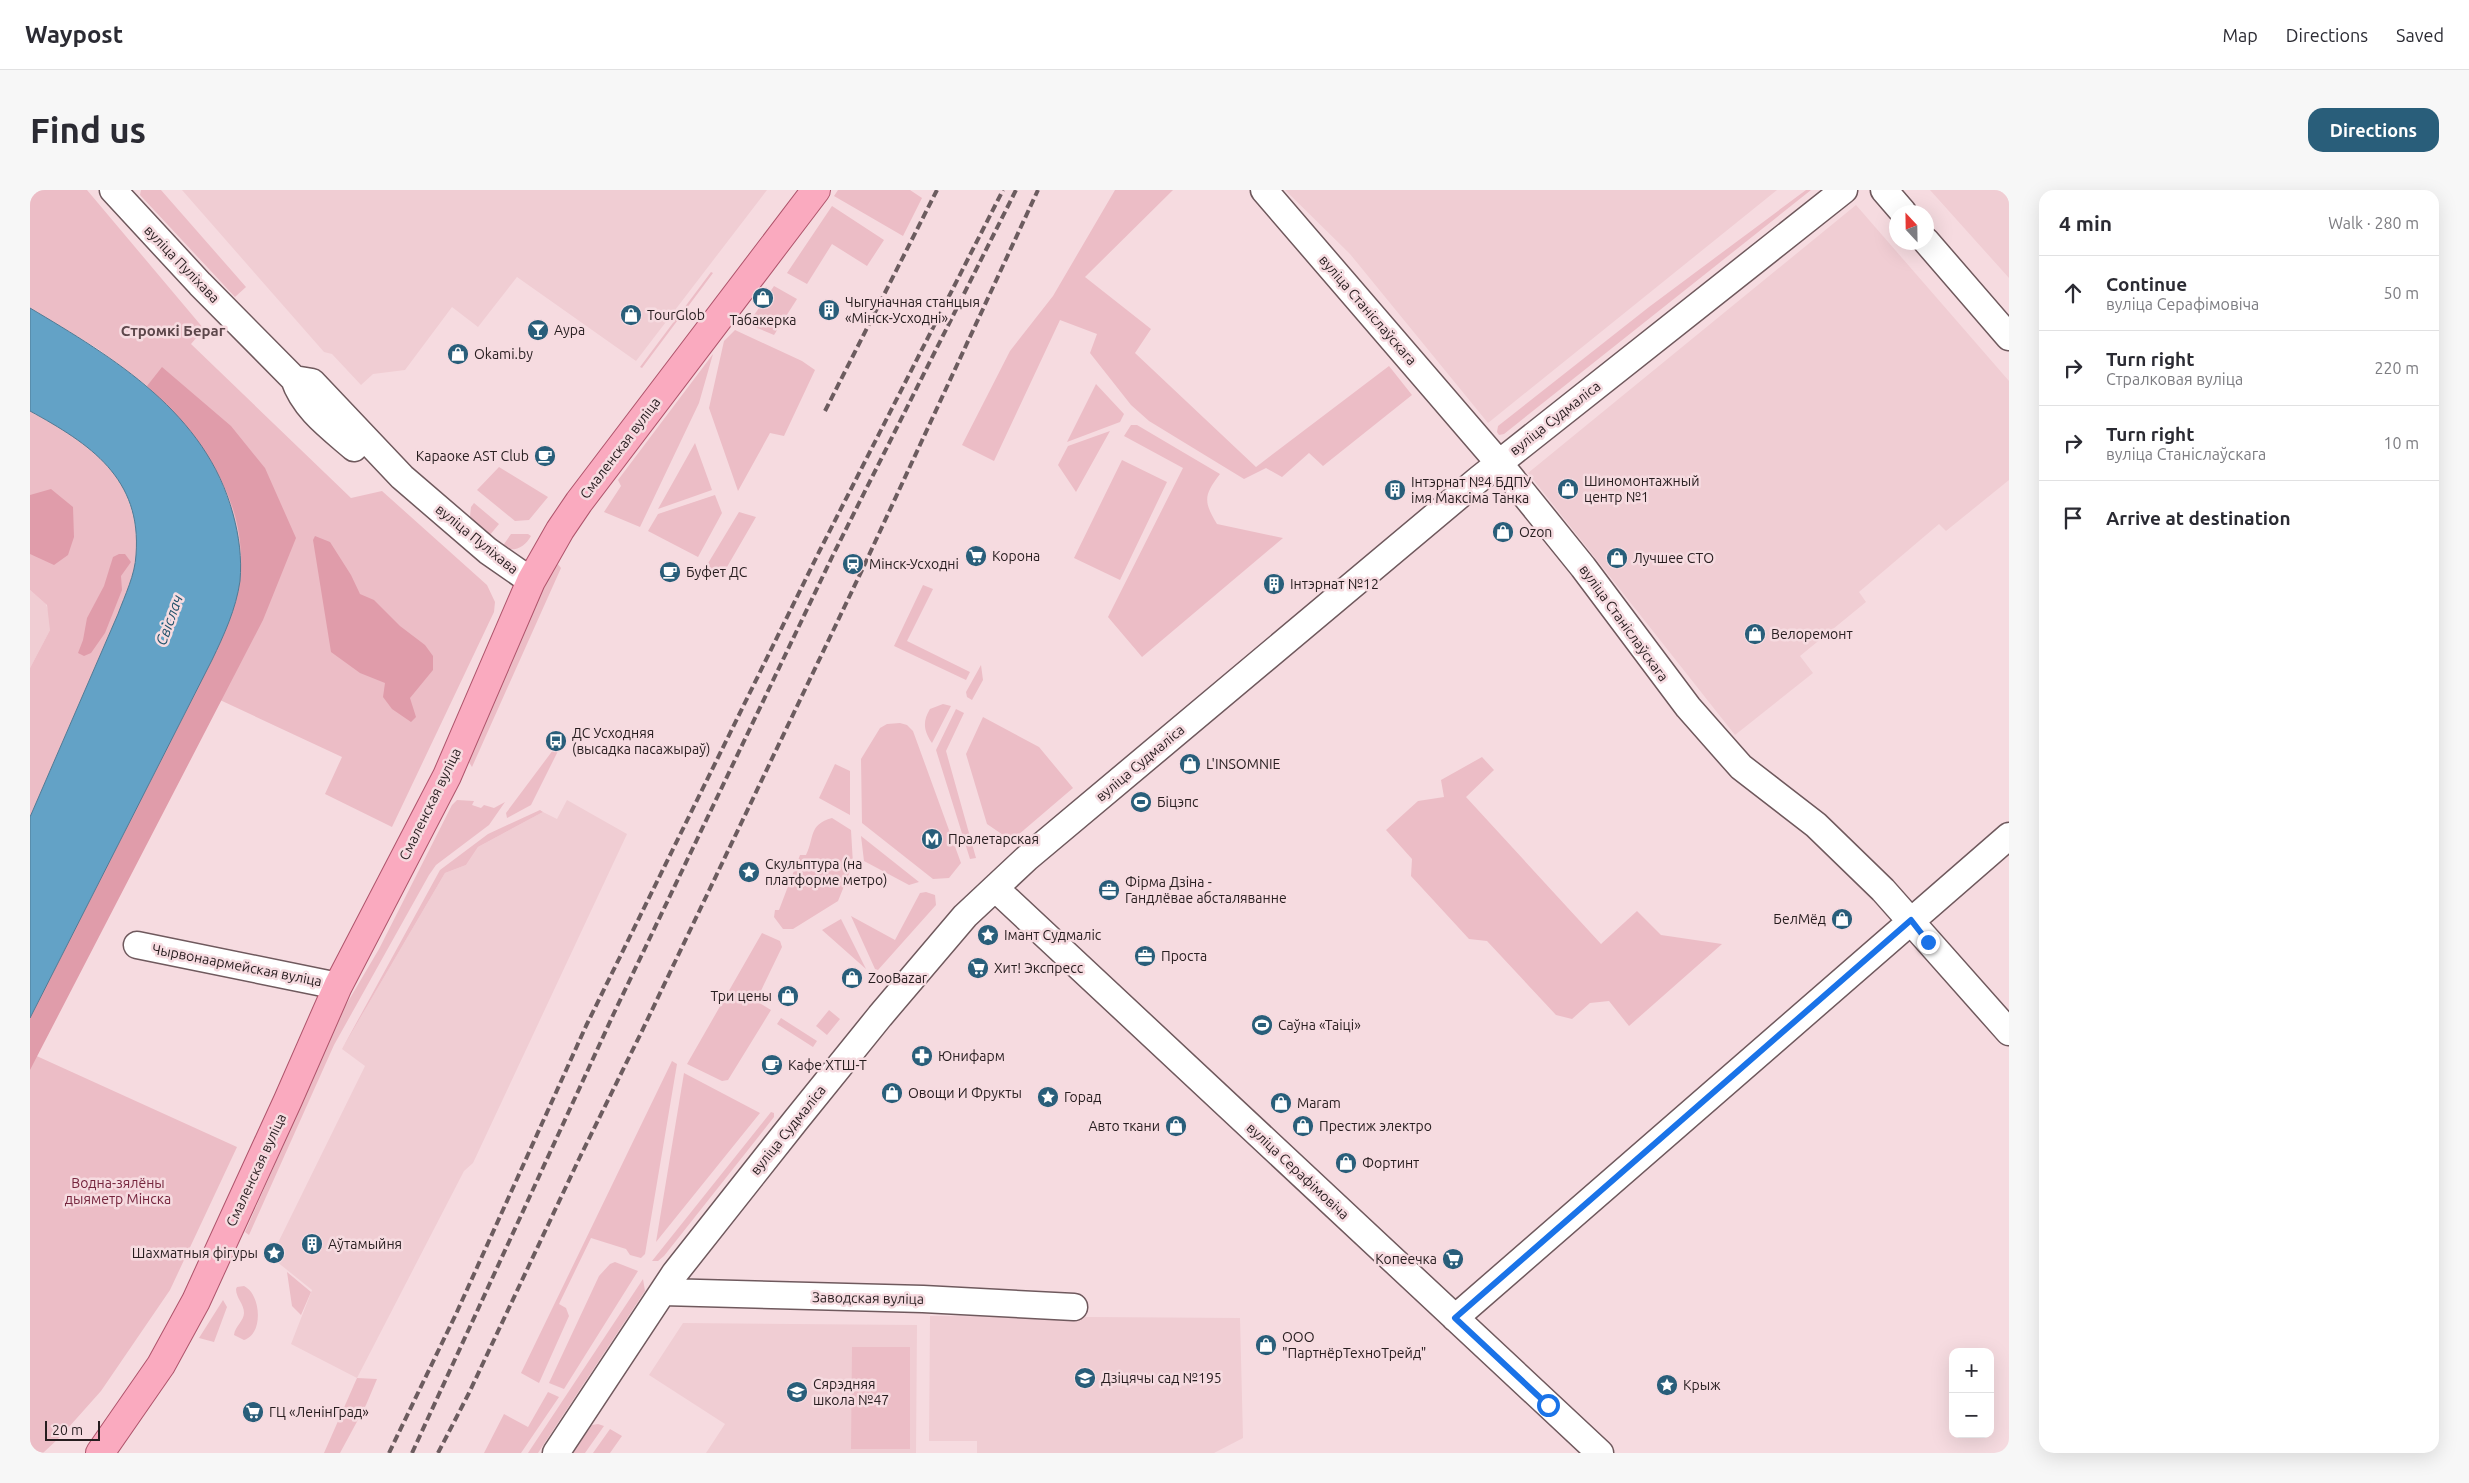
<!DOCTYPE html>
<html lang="en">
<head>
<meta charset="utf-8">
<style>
  :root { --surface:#fff; --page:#f7f7f7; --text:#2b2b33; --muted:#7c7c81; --line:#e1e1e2; --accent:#295e7a }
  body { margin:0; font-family:Ubuntu,sans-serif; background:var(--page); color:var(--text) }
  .controls { position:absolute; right:15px; bottom:15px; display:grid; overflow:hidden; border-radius:10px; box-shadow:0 5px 20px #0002 }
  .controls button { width:45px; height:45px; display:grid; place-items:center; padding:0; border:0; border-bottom:1px solid var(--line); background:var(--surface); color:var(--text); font:25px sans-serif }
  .compass { position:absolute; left:1859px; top:15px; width:45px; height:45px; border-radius:50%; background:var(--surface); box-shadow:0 5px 20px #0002; rotate:338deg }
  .scale { position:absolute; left:15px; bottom:12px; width:55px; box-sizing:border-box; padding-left:5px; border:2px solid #271d1f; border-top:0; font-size:14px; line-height:18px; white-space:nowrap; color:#271d1f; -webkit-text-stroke:4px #f6dbe0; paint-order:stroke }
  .stop { position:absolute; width:15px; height:15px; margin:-11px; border:4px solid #1a73e8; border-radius:50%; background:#fff }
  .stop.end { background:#1a73e8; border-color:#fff; box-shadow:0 1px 5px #0008 }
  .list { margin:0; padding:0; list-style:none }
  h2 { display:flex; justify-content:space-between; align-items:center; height:65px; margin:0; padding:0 20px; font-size:21px }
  h2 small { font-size:16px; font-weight:400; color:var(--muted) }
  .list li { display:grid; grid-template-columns:32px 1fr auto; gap:15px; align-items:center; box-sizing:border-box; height:75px; padding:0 20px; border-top:1px solid var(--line) }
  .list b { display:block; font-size:19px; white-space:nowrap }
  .list p { margin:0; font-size:16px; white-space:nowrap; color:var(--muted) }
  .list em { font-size:16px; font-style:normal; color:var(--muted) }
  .icon { flex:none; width:28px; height:28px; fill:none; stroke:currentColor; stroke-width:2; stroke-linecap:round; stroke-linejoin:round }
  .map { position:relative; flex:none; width:1979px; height:1263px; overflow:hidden; border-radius:15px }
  header { display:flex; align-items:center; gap:30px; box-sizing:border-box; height:70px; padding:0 25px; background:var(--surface); border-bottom:1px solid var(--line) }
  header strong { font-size:24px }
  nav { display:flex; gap:28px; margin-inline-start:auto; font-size:18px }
  .intro { display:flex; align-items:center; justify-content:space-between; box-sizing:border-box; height:120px; padding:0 30px }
  h1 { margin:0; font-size:35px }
  .button { padding:12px 22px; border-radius:15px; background:var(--accent); color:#fff; font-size:18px; font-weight:700 }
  main { display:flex; gap:30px; padding:0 30px }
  aside { flex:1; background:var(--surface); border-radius:15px; box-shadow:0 5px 20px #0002 }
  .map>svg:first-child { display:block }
  .built { fill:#f0cdd3 }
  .green { fill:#ecbdc6 }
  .forest { fill:#e09caa }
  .water { fill:#63a2c6; stroke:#517a94 }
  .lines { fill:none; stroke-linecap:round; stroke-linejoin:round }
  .minor-casing { stroke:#6f595d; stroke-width:29 }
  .major-casing { stroke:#ae546b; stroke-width:30 }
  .minor { stroke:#fff; stroke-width:26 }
  .major { stroke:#faaabf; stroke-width:28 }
  .rail { stroke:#6c5c5f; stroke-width:4; stroke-dasharray:8 4; stroke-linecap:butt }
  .route { stroke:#1a73e8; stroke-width:6 }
  .labels { text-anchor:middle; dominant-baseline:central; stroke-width:5; stroke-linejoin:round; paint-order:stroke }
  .street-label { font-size:14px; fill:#271d1f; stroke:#f6dbe0 }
  .poi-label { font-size:14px; fill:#271d1f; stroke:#f6dbe0; text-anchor:start }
  .park-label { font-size:14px; fill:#75253d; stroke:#f6dbe0 }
  .neighbourhood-label { font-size:15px; font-weight:bold; fill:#5d474b; stroke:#f6dbe0 }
  .water-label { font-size:15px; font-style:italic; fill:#20526b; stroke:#f6dbe0 }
</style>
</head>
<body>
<header>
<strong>Waypost</strong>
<nav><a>Map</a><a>Directions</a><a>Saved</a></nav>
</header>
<div class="intro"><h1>Find us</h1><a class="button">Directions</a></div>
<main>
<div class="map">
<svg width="1979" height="1263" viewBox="0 0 1979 1263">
  <rect width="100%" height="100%" fill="#f6dbe0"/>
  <path class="built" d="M152,0H737L606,171L487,87L448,137L422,117L375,180L343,184L331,195L302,164L294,162Z
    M1255,0H1747L1458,233L1320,64Z
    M1900,0H1979V88Z
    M1826,15L1979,191V290L1916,341L1909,334L1829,402L1836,412L1770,466L1783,483L1705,545L1498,283Z
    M0,400L16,414L20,426V440L0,478Z
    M537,610L597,644L443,973L434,981L327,1188L261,1154L282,1100L241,1067L335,876L312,859L415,683L436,675L448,657L513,622L527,629Z
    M900,1126L1210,1128L1213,1248L1184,1263H947V1251H899Z
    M653,1133L887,1135L886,1263H676L695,1234L619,1185Z"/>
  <path class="green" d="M0,0H57L174,139L161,154L321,308L352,301L457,395L465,412L464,422L362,637L295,604L312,567L190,510L170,493L117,196L68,159L0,118Z
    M111,0H131L216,97L205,107L110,5Z
    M808,0H880L892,8L873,46L804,6Z
    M1085,0H1143L1055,87L1121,139L1105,163L1226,277L1359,176L1382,205L1293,276L1279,263L1252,287L1236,278L1214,289L1119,231L1101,215L1060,163L1067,144L1030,130L964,271L932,255L980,161L1023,106Z
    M1776,0H1781L1474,244L1469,245L1467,242L1468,236L1619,117Z
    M802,16L854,50L837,76L802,54L777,94L757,83Z
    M681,82L683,83L612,178L610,177Z
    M744,96L767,109L744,145L718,134Z
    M705,140L772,171L785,180L754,246L740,243L708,301L679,218L694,151Z
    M683,164L669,213L610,337L574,322L591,296L588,290Z
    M1066,194L1094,224L1090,232L1037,252Z
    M0,221C21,233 43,244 62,260C94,285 109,326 106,365C105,385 95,405 88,424L0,627V478L20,440L17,415L0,400Z
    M1101,235H1107L1190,284C1174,305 1173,311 1187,334L1253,348L1112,467L1078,427L1153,278L1094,246Z
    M1080,241L1046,302L1028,275L1038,256Z
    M665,253L682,300L628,319Z
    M1092,270L1137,292L1090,390L1044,368Z
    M469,277L518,307L499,330L485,331L447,300Z
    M685,305L692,323L668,367L618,341L628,324Z
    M444,313L469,334L459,346L440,327L441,317Z
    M709,322L726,327L690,389L674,380Z
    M481,344H498L501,346C495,357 484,363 472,357Z
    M527,373L531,378L442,577L435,566L523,375Z
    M893,395L903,399L877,451L940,482L936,490L864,456Z
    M951,475L953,490L942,510L937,507L936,502Z
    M913,514L921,516L902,553C894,541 892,532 900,519Z
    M926,519L934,523L916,561L946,668L940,669L906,560Z
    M953,527L1009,557L1043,598L988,645L979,649L957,634L936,564Z
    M870,533L877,535L883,541L931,673L919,688L903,689L832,633L831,569L850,538L857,534Z
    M526,556L530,557L501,615L477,628L476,623Z
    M1452,567L1464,580L1436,607L1571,754L1607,721L1631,745L1692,754L1599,836L1579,811L1560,813L1542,829L1526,825L1457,751L1439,749L1381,686L1382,669L1356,640L1388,611L1414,607L1411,590Z
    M805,574L820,581V625L789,608Z
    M427,610L444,611L442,615L451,618L454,615L464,618L475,612L459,635L406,675L399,685L304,855L219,1045L215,1042L313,820L349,759L422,615Z
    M510,620L513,622L448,657L436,675L415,683L312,859L410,680L458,644Z
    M802,628L821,640L823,674L808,711L763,739H753L744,727L745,720H749L770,665H776C785,647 778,635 802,628Z
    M831,646L889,692L879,695L834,671Z
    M896,702L905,705L906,715L848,780L845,779L821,726L865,750L890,703Z
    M811,729L836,779L792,740Z
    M732,743L750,751L752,757L726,811L741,820L698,890L692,891L657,874Z
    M799,820L810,829L797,845L786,836Z
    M751,828L787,851L783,857L747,834Z
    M0,863L207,957L140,1100L71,1201L30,1247L13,1263H0Z
    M642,871L647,874L615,1064L611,1068L600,1065L596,1059L561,1048L529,1114L536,1118L539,1126L509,1193L491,1183Z
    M654,883L730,923L626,1052Z
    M741,922L744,923V927L634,1066L628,1071H622Z
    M585,1072L608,1081L534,1199L519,1193L569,1086L580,1074Z
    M257,1082L281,1102L271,1125L262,1116Z
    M613,1089L615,1101L508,1263H498Z
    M214,1096C231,1104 234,1144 214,1150L204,1145C205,1136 214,1131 214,1123C214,1114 206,1108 206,1099L207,1097Z
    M193,1110L197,1117L184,1152L169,1148Z
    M822,1157H880V1259H821Z
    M327,1188L347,1189L336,1215L310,1263H294Z
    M518,1202L529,1207L491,1263H454L474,1224L498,1237Z
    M568,1234L574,1236L555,1263H542L562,1235Z
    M580,1239L592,1246L580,1263H563Z"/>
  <path class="forest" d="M132,177L201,236L235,278L266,348L233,430L0,880V828L182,470C194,445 206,419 210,391C219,310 172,249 117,196Z
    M21,299L43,317L44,347L38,365L24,375L0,364V305Z
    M285,346L300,352L321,385L330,404L344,410L370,436L395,455L403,466V480L380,508L386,527L381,532L362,519L353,507L355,493L330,483L301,462L283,350Z
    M89,364H95L101,372L91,386L92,400L75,443L61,463L54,466L48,463L53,450L57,428L74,396L83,367Z"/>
  <path class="water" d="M0,118C84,168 176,223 203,324C209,346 212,368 210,391C206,419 194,445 182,470L0,828V627L88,424C95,405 105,385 106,365C112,288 60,254 0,221Z"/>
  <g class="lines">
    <g class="minor-casing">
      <path id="minor" d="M83,0L170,94L264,189L282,192L372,287L458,361L501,391
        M1234,0L1469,273L1553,377L1658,517L1711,577L1786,635L1853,700L1979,842
        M1854,0L1873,22
        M1896,51L1979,147
        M264,189C274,219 301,238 324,258
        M965,698L1570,1263
        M107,755L308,796
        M633,1102L893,1109L1044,1117
        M1425,1128L1979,646
        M526,1263L645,1083L766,930L850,826L935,726L997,668L1449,289L1814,0"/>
    </g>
    <g class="major-casing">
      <path id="major" d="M70,1263L131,1175L166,1111L258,910L308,796L417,586L501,391L530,340L549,312L786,0"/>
    </g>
    <use href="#minor" class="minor"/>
    <use href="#major" class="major"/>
    <path class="rail" d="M795,221L907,0
      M359,1263L426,1124L556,836L790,360L973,0
      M382,1263L584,823L803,365L986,0
      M408,1263L439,1203L549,969L612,841L833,378L1008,0"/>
  </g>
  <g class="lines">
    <path class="route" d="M1518,1215L1425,1128L1881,730L1898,752"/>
  </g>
  <defs>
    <g id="shop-disc" transform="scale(1.125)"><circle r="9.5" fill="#295e7a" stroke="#f6dbe0"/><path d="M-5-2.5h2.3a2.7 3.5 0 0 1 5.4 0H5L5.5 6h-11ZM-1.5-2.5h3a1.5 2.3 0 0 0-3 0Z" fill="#fff"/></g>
    <g id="building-disc" transform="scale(1.125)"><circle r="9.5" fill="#295e7a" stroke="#f6dbe0"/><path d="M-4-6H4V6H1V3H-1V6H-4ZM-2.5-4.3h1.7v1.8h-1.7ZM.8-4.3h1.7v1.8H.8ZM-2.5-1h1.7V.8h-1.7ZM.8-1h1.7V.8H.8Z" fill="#fff"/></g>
    <g id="bar-disc" transform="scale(1.125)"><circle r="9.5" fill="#295e7a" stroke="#f6dbe0"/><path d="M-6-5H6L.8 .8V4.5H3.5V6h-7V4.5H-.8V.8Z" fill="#fff"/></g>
    <g id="cafe-disc" transform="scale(1.125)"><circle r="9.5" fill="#295e7a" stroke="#f6dbe0"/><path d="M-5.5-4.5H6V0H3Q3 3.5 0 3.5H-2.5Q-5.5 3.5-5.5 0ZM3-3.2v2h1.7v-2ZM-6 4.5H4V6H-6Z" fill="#fff"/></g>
    <g id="supermarket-disc" transform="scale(1.125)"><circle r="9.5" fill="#295e7a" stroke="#f6dbe0"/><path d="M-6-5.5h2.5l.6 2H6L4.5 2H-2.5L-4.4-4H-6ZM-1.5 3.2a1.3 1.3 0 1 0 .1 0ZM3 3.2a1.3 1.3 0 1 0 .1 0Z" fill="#fff"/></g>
    <g id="station-disc" transform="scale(1.125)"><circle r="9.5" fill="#295e7a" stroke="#f6dbe0"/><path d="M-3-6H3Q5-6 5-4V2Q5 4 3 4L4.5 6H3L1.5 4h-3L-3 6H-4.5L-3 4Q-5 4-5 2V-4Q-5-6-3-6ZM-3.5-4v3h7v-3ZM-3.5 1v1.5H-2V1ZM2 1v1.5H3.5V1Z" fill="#fff"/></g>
    <g id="bus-disc" transform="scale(1.125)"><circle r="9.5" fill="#295e7a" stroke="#f6dbe0"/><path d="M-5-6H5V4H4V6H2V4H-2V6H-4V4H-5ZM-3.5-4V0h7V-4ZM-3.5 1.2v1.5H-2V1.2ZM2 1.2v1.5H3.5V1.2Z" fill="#fff"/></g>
    <g id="stadium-disc" transform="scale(1.125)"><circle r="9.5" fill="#295e7a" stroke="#f6dbe0"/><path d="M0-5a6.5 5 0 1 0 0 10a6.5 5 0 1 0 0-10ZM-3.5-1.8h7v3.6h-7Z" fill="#fff"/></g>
    <g id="metro-disc" transform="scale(1.125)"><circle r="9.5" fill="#295e7a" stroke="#f6dbe0"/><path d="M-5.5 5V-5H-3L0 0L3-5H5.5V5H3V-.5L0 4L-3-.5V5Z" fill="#fff"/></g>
    <g id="sight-disc" transform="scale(1.125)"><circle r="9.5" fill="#295e7a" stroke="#f6dbe0"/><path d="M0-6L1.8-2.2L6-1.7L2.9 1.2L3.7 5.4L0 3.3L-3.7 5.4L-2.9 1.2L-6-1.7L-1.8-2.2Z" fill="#fff"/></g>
    <g id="office-disc" transform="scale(1.125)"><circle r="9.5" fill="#295e7a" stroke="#f6dbe0"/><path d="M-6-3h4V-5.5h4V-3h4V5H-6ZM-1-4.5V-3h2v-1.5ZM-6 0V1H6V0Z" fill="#fff"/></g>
    <g id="pharmacy-disc" transform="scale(1.125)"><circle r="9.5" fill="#295e7a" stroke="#f6dbe0"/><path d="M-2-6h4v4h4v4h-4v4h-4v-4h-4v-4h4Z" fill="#fff"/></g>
    <g id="school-disc" transform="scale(1.125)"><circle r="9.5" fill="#295e7a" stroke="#f6dbe0"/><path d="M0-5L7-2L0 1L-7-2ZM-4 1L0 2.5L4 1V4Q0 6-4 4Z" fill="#fff"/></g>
  </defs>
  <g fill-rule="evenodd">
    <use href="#shop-disc" x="733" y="108"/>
    <use href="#building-disc" x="799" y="120"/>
    <use href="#shop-disc" x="601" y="125"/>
    <use href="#bar-disc" x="508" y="140"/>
    <use href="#shop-disc" x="428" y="164"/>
    <use href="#cafe-disc" x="515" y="266"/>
    <use href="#shop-disc" x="1538" y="299"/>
    <use href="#building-disc" x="1365" y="300"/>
    <use href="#shop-disc" x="1473" y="342"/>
    <use href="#supermarket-disc" x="946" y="366"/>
    <use href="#shop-disc" x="1587" y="368"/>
    <use href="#station-disc" x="823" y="374"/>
    <use href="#cafe-disc" x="640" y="382"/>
    <use href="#building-disc" x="1244" y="394"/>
    <use href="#shop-disc" x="1725" y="444"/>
    <use href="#bus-disc" x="526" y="551"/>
    <use href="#shop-disc" x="1160" y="574"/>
    <use href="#stadium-disc" x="1111" y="612"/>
    <use href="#metro-disc" x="902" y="649"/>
    <use href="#sight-disc" x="719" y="682"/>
    <use href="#office-disc" x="1079" y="700"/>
    <use href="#shop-disc" x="1812" y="729"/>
    <use href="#sight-disc" x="958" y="745"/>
    <use href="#office-disc" x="1115" y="766"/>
    <use href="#supermarket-disc" x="948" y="778"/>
    <use href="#shop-disc" x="822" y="788"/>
    <use href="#shop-disc" x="758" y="806"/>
    <use href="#stadium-disc" x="1232" y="835"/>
    <use href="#pharmacy-disc" x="892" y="866"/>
    <use href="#cafe-disc" x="742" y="875"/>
    <use href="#shop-disc" x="862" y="903"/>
    <use href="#sight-disc" x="1018" y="907"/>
    <use href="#shop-disc" x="1251" y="913"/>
    <use href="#shop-disc" x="1146" y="936"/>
    <use href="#shop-disc" x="1273" y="936"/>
    <use href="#shop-disc" x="1316" y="973"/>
    <use href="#building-disc" x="282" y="1054"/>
    <use href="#sight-disc" x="244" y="1063"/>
    <use href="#supermarket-disc" x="1423" y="1069"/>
    <use href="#shop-disc" x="1236" y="1155"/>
    <use href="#school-disc" x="1055" y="1188"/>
    <use href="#sight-disc" x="1637" y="1195"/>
    <use href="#school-disc" x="767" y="1202"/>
    <use href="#supermarket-disc" x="223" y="1222"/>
  </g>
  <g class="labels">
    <g class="street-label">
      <text transform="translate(152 74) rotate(46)">вуліца Пуліхава</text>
      <text transform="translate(1338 120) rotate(49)">вуліца Станіслаўскага</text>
      <text transform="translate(1525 228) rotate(-38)">вуліца Судмаліса</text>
      <text transform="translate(590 258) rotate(-53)">Смаленская вуліца</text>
      <text transform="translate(447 349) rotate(39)">вуліца Пуліхава</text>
      <text transform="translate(1594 433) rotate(54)">вуліца Станіслаўскага</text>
      <text transform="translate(1110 573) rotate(-40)">вуліца Судмаліса</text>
      <text transform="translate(400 614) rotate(-64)">Смаленская вуліца</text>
      <text transform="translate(207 775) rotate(11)">Чырвонаармейская вуліца</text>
      <text transform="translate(758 940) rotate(-51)">вуліца Судмаліса</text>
      <text transform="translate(226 980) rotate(-65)">Смаленская вуліца</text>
      <text transform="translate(1268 981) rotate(43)">вуліца Серафімовіча</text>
      <text transform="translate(838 1108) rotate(1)">Заводская вуліца</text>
    </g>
    <g class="poi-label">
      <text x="815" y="112">Чыгуначная станцыя<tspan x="815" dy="16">«Мінск-Усходні»</tspan></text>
      <text x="617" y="125">TourGlob</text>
      <text x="733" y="130" text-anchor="middle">Табакерка</text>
      <text x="524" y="140">Аура</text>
      <text x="444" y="164">Okami.by</text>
      <text x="499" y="266" text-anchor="end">Караоке AST Club</text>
      <text x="1554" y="291">Шиномонтажный<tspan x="1554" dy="16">центр №1</tspan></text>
      <text x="1381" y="292">Інтэрнат №4 БДПУ<tspan x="1381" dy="16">імя Максіма Танка</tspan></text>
      <text x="1489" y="342">Ozon</text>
      <text x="962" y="366">Корона</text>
      <text x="1603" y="368">Лучшее СТО</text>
      <text x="839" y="374">Мінск-Усходні</text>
      <text x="656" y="382">Буфет ДС</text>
      <text x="1260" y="394">Інтэрнат №12</text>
      <text x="1741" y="444">Велоремонт</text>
      <text x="542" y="543">ДС Усходняя<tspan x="542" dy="16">(высадка пасажыраў)</tspan></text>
      <text x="1176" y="574">L'INSOMNIE</text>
      <text x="1127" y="612">Біцэпс</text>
      <text x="918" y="649">Пралетарская</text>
      <text x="735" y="674">Скульптура (на<tspan x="735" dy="16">платформе метро)</tspan></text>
      <text x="1095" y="692">Фірма Дзіна -<tspan x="1095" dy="16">Гандлёвае абсталяванне</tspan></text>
      <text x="1796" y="729" text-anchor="end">БелМёд</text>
      <text x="974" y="745">Імант Судмаліс</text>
      <text x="1131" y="766">Проста</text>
      <text x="964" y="778">Хит! Экспресс</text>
      <text x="838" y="788">ZooBazar</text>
      <text x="742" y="806" text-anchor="end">Три цены</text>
      <text x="1248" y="835">Саўна «Таіці»</text>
      <text x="908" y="866">Юнифарм</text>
      <text x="758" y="875">Кафе ХТШ-Т</text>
      <text x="878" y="903">Овощи И Фрукты</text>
      <text x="1034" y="907">Горад</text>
      <text x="1267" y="913">Maram</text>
      <text x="1130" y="936" text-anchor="end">Авто ткани</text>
      <text x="1289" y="936">Престиж электро</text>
      <text x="1332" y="973">Фортинт</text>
      <text x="298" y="1054">Аўтамыйня</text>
      <text x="228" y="1063" text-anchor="end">Шахматныя фігуры</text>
      <text x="1407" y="1069" text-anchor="end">Копеечка</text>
      <text x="1252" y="1147">ООО<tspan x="1252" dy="16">"ПартнёрТехноТрейд"</tspan></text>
      <text x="1071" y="1188">Дзіцячы сад №195</text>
      <text x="783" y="1194">Сярэдняя<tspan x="783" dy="16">школа №47</tspan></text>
      <text x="1653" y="1195">Крыж</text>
      <text x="239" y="1222">ГЦ «ЛенінГрад»</text>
    </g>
    <g class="park-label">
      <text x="88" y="993">Водна-зялёны<tspan x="88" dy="16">дыяметр Мінска</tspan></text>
    </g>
    <g class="neighbourhood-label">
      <text x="143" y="140">Стромкі Бераг</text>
    </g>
    <g class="water-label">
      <text transform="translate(139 430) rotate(-70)">Свіслач</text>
    </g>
  </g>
</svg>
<div class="controls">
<button>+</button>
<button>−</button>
</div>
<svg class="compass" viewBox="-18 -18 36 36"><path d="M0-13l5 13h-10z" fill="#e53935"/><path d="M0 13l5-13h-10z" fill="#7c7c81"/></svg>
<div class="scale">20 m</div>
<div class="stop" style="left:1518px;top:1215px"></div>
<div class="stop end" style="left:1898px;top:752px"></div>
</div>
<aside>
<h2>4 min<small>Walk · 280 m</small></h2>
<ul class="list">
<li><svg class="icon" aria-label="ahead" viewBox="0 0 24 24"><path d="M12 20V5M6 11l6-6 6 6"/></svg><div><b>Continue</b><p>вуліца Серафімовіча</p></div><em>50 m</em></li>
<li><svg class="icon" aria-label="right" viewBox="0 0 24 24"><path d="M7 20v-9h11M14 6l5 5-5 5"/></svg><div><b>Turn right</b><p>Стралковая вуліца</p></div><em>220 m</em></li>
<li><svg class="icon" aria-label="right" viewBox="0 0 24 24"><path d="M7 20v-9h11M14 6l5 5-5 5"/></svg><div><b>Turn right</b><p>вуліца Станіслаўскага</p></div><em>10 m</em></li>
<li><svg class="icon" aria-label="arrive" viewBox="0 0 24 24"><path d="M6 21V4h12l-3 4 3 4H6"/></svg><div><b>Arrive at destination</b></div></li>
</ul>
</aside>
</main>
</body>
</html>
